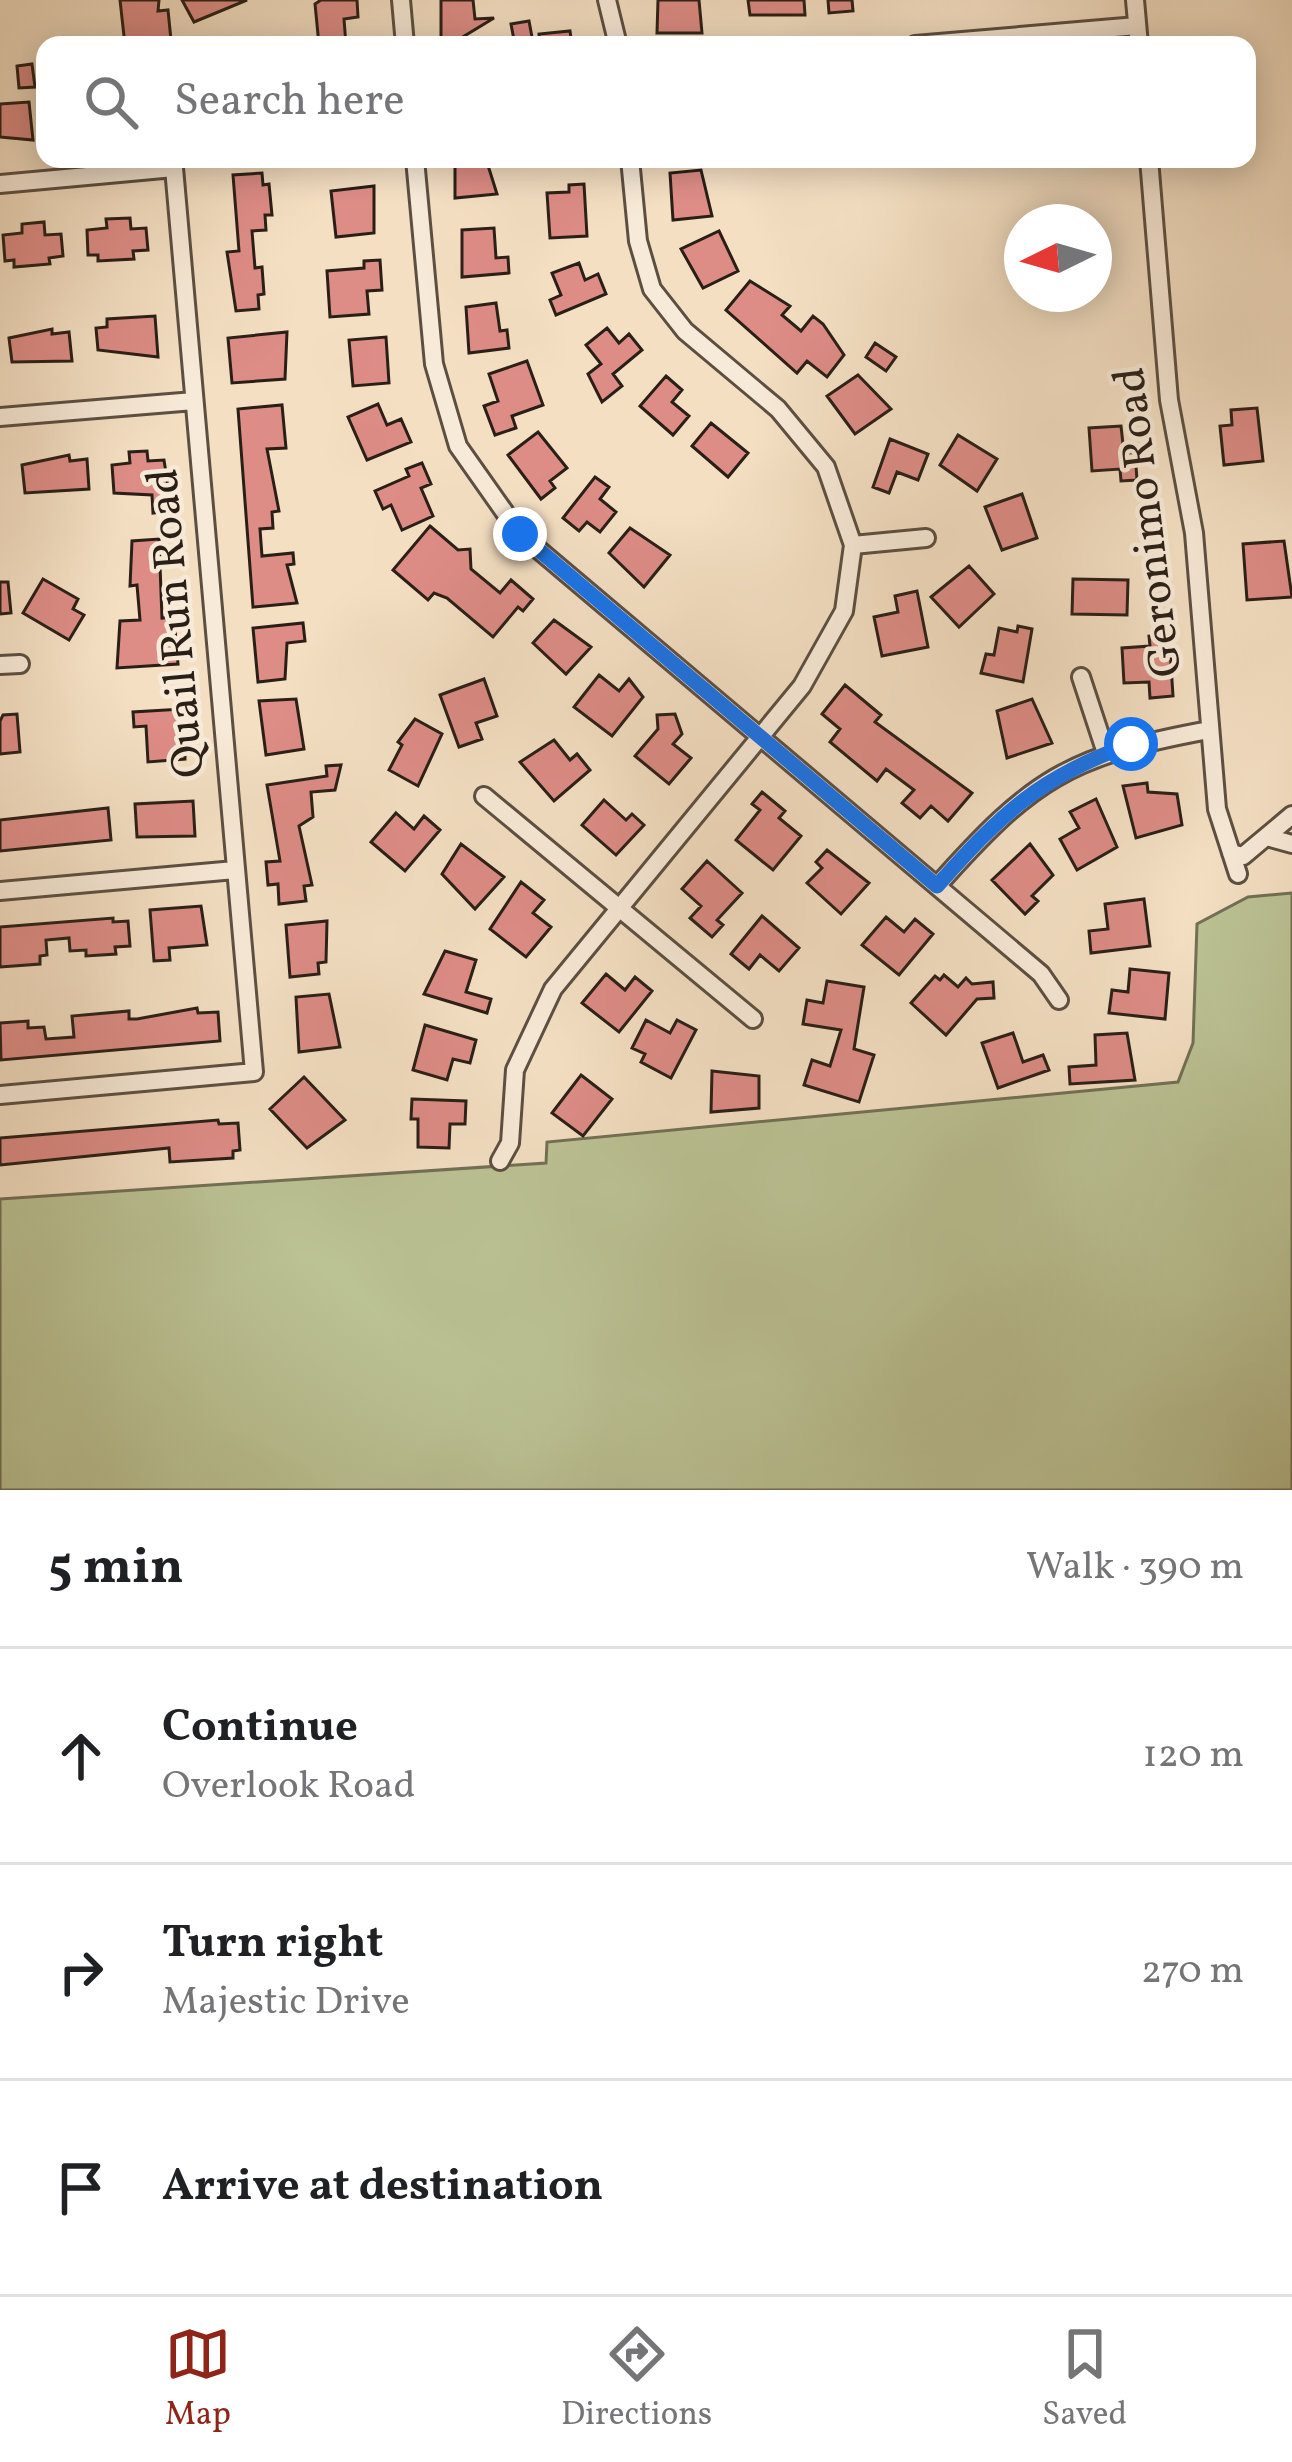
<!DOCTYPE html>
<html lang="en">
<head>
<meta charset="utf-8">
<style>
  :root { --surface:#fff; --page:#f6f6f6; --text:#202124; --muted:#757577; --line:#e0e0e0; --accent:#8f2418 }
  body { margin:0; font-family:Vollkorn,serif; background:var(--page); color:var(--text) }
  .compass { position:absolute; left:1004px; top:204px; width:108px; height:108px; border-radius:50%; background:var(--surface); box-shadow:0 6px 30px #0003; rotate:265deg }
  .stop { position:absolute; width:36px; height:36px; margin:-27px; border:9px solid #1a73e8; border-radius:50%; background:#fff }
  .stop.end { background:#1a73e8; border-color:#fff; box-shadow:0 3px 12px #0008 }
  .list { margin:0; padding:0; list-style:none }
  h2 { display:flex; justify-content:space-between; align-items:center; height:156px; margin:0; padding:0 48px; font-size:51px }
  h2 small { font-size:39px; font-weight:400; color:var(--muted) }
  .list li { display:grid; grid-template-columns:78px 1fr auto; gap:36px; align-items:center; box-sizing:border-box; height:216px; padding:0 48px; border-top:3px solid var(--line) }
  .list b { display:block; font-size:45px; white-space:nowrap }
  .list p { margin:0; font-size:39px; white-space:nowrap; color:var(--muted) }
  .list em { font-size:39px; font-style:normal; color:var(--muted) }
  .icon { flex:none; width:66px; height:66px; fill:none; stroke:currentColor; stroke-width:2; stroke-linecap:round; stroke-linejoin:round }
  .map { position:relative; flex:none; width:1292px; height:1490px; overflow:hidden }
  .search { position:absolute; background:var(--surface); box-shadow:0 6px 30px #0003; left:36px; right:36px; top:36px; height:132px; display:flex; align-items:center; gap:30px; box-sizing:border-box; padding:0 42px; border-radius:24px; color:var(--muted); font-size:45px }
  .sheet { height:804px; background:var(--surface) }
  nav { display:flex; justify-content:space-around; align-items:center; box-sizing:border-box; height:168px; border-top:3px solid var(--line); background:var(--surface); font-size:33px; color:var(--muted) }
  nav a { display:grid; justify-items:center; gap:6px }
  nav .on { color:var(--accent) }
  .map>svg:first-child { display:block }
  .green { fill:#bbc294; stroke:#727056; stroke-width:3 }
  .building { fill:#dd8c86; stroke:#2a1f17; stroke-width:3 }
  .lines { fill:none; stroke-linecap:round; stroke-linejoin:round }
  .minor-casing { stroke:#5c4f42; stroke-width:22 }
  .minor { stroke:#f8ead8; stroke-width:16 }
  .route { stroke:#1a73e8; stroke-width:15 }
  .labels { text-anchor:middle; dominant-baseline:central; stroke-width:9; stroke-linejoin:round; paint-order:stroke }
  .street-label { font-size:45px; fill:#2a1f17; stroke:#f8ead8 }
</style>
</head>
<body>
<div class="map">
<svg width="1292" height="1490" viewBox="0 0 1292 1490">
  <rect width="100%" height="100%" fill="#f4dfc3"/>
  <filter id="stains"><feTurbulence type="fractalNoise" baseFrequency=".00167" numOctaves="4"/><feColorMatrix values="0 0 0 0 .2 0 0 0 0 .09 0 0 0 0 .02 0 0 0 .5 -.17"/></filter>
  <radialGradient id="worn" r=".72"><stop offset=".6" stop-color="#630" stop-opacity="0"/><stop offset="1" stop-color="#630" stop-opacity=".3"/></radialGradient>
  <path class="green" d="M1292,893V1490H0V1199L546,1163L547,1142L1178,1082L1193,1043L1197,924L1248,897Z"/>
  <path class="building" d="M120,0H159L158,11L168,10L171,40L125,45Z
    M182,0H247L194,22Z
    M321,0H357L358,17L344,19L346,45H319L315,4Z
    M441,0H473L475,19L494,18L461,38L441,40Z
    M658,0H699L702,33H657Z
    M748,0H804L805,15H750Z
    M828,0H852L853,11L829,13Z
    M529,21L532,37L514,40L511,24Z
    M570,31L572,45H540L539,34Z
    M32,64L35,87L19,88L17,66Z
    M29,102L33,140L0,137V104Z
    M455,159H486L497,194L455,198Z
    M701,170L712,216L673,220L670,173Z
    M262,173L263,185L269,184L272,215H265L266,230L252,231L255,268L262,267L264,294L258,295L259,309L236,311L227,252L239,251L233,175Z
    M584,184L587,236L550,238L547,193L569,192V185Z
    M374,186V233L336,237L331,191Z
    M130,218L131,229L146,228L148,250L133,251L134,259L98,261V255H88L87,230L107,228L106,219Z
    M44,222L45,235L61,234L63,256L49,258L50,264L14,267V260L5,261L3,235L22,233V224Z
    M494,228L496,258L508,257L509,273L462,277V230Z
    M719,231L738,271L703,288L681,249Z
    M380,260L382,290L367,291L369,314L330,317L327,271L364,268V261Z
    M579,263L585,280L598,274L606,294L556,315L550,300L561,295L552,273Z
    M750,281L790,306L782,315L801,331L813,316L823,324L844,355L827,377L807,361L797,373L726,310Z
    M496,303L500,331L507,330L509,348L469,353L466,307Z
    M155,316L158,357L98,350L96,328L107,327V319Z
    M607,328L619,343L629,334L642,350L613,374L622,386L602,402L588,374L601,364L586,345Z
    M52,329V334L69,332L72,361L12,362L9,338Z
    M287,332L285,379L232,383L228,338Z
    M386,337L389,383L353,386L349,340Z
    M875,343L896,357L886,371L866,357Z
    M527,361L543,405L512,416L516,428L495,435L484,406L498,401L489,374Z
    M858,375L891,409L855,434L827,396Z
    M666,376L682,390L672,402L689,416L673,435L640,406Z
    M378,404L387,425L401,419L411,442L367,460L348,417Z
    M282,405L286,448L267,449L279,511L272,512L273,528L260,529L262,556L293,553L294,564L287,565L297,603L253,607L238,409Z
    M1257,408L1263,461L1224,465L1220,426L1232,425L1231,410Z
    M711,423L748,453L728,477L692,446Z
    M1121,426L1124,453L1135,452L1137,480L1121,481L1120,469L1092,471L1089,428Z
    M538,432L567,468L550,481L555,488L541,499L508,455Z
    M958,435L997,459L977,491L940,465Z
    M890,439L928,454L918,480L897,472L889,493L873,487Z
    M147,451L148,461L164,460L172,511L153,513L152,495L114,493L112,465L130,463L129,452Z
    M69,455L70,461L87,459L89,489L25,493L22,465Z
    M422,463L431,484L421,488L433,516L402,530L391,505L383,509L375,491L409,476L406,469Z
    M595,477L609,487L600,499L616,512L600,532L587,522L579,531L563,518Z
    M1022,494L1037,538L1002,550L985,507Z
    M430,526L458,550L470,549L471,569L500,593L511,580L533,599L523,611L518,607L493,637L447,598L434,593L428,600L393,570Z
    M630,528L670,555L644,587L609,553Z
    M159,539L162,618L174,617L178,664L117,668L120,621L140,620L137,585L130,586L132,541Z
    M1284,541L1292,597L1247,600L1243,544Z
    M969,566L994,594L959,627L931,597Z
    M43,579L78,599L73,609L84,615L69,640L23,613Z
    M1073,579L1128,580L1127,615L1072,614Z
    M0,582H8L11,613L0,614Z
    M917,591L928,647L882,656L874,617L898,612L895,596Z
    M554,620L591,647L566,674L533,643Z
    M303,623L305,641L287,643L285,679L258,682L253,628Z
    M1018,626L1032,629L1023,682L981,673L986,654L994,655L999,628L1017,632Z
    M1169,634L1173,696L1150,698L1149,682L1124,683L1122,648L1150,646L1149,636Z
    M599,675L619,691L629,679L643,697L612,736L574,707Z
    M484,679L497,716L476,723L482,739L459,747L440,695Z
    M845,685L881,715L875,722L972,793L948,821L931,806L920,818L902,803L914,790L886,769L877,781L830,742L840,729L822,714Z
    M296,699L304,749L266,755L259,701Z
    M1032,699L1052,743L1007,758L997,711Z
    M182,709L179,747L185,746V759L148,762L146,726L134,727L133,712Z
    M17,714L20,752L0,754V721L3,715Z
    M675,714L682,734L673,744L691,758L669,784L635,756L658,729L657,715Z
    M415,719L442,734L418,786L389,770L402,745L398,742Z
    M554,740L570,760L577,754L590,770L554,801L520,762Z
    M341,765L335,790L311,792L313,817L299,826L312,885L304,886L306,901L279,904L278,884L268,885L266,862L280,861L267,785L327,776L326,766Z
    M1147,783L1148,792L1177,794L1182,825L1136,838L1123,786Z
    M762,792L785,811L779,818L801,836L773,870L736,840L760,810L752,804Z
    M1096,799L1117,847L1077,870L1060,839L1079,828L1070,812Z
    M604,800L626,820L632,814L644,825L616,855L582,825Z
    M193,801L195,836L137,837L135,804Z
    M108,808L111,840L0,851V820Z
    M396,813L414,829L424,816L440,830L405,871L371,842Z
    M461,844L504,877L475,909L442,874Z
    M1030,844L1053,875L1032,896L1038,901L1025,914L992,880Z
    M827,850L869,883L841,914L807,883L822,868L816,862Z
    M707,861L742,893L717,920L723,925L712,937L690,918L701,906L682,889Z
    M521,882L544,900L533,913L551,927L526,957L490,929Z
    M1144,899L1150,946L1091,953L1089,931L1108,929L1105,904Z
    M201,906L207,945L169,948L170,960L154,961L150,910Z
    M762,916L799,948L779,971L760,955L749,969L731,954Z
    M886,917L904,932L915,919L933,934L899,975L862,945Z
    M113,918V922L128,921L130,946L115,947L116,954L86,956V950L70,951L69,938L46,940L47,955L40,956V964L0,967V927Z
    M327,921L326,962L318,963L319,974L290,977L286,925Z
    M445,951L476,960L466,992L491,999L487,1013L424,994Z
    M1130,969L1169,973L1165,1019L1109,1013L1112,990L1128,992Z
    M606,974L625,990L635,977L652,991L619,1032L582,1003Z
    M944,975L958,987L966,978L972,984L993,982L994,998L977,999L946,1035L911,1003L935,976L940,980Z
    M827,981L864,987L854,1049L874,1055L859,1102L804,1085L812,1060L830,1066L841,1030L803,1024L807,1000L823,1003Z
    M329,994L340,1047L299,1052L296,997Z
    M197,1008L198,1013L218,1012L220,1041L1,1060L0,1023L28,1021V1028L44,1027L46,1039L74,1037L72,1016L129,1011V1019H137Z
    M646,1020L670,1033L677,1020L696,1030L671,1078L641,1062L645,1054L632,1048Z
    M425,1025L476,1040L470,1063L453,1059L447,1080L413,1070Z
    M1013,1033L1023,1062L1043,1055L1049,1070L998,1088L982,1043Z
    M1127,1033L1135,1080L1070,1084L1069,1067L1096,1065L1095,1035Z
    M712,1071L759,1076V1108L711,1112Z
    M581,1075L612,1099L583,1136L552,1113Z
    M304,1077L345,1120L307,1148L270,1109Z
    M412,1099L466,1101L465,1124H450L449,1148L418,1147V1119H411Z
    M218,1120L219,1124L238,1123L240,1150L233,1151V1158L170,1162L169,1148L0,1165V1138Z"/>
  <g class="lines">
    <g class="minor-casing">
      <path id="minor" d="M401,0L405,45
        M607,0L618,45
        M1135,0L1139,45
        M915,45L1137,26
        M415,159L434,364L458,446L520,534L1041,974L1059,1000
        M1149,159L1169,400L1194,533L1217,809L1238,874
        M0,184L174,168L254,1072L0,1095
        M0,417L194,401
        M853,545L926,538
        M0,665L20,664
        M1081,677L1106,753
        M484,796L753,1019
        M1267,837L1292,844
        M1231,853L1243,856L1292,815
        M937,886C1032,779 1068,756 1209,730
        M0,891L235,870
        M500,1161L510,1143L515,1070L553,989L802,686L844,611L853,545L826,467L778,409L685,331L652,289L638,241L630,159"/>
    </g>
    <use href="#minor" class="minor"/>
  </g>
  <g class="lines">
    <path class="route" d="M520,534L937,886C1002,813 1038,778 1131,744"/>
  </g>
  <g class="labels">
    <g class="street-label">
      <text transform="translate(1150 522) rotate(-97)">Geronimo Road</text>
      <text transform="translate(178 623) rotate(-95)">Quail Run Road</text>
    </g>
  </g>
  <rect width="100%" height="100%" filter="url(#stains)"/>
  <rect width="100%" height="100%" fill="url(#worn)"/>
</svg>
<svg class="compass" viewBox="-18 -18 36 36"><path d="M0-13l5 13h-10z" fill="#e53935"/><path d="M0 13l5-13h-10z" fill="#757577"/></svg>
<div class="stop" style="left:1131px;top:744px"></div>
<div class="stop end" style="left:520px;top:534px"></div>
<div class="search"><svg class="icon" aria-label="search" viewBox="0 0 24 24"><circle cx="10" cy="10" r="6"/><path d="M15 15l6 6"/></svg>Search here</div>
</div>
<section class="sheet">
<h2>5 min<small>Walk · 390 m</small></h2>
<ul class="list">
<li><svg class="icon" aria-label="ahead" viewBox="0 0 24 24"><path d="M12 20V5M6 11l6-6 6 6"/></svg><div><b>Continue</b><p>Overlook Road</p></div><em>120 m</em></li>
<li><svg class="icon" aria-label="right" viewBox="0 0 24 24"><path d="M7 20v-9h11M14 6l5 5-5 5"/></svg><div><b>Turn right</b><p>Majestic Drive</p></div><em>270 m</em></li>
<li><svg class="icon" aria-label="arrive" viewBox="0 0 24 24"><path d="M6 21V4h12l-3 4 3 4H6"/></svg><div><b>Arrive at destination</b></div></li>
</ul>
</section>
<nav>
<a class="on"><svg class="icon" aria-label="map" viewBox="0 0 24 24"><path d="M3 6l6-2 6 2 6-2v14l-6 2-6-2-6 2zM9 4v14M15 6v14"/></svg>Map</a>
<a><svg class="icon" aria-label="directions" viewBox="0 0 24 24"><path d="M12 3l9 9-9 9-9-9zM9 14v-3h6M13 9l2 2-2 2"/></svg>Directions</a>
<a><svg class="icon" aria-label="saved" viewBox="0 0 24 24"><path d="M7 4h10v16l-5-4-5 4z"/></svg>Saved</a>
</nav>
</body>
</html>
